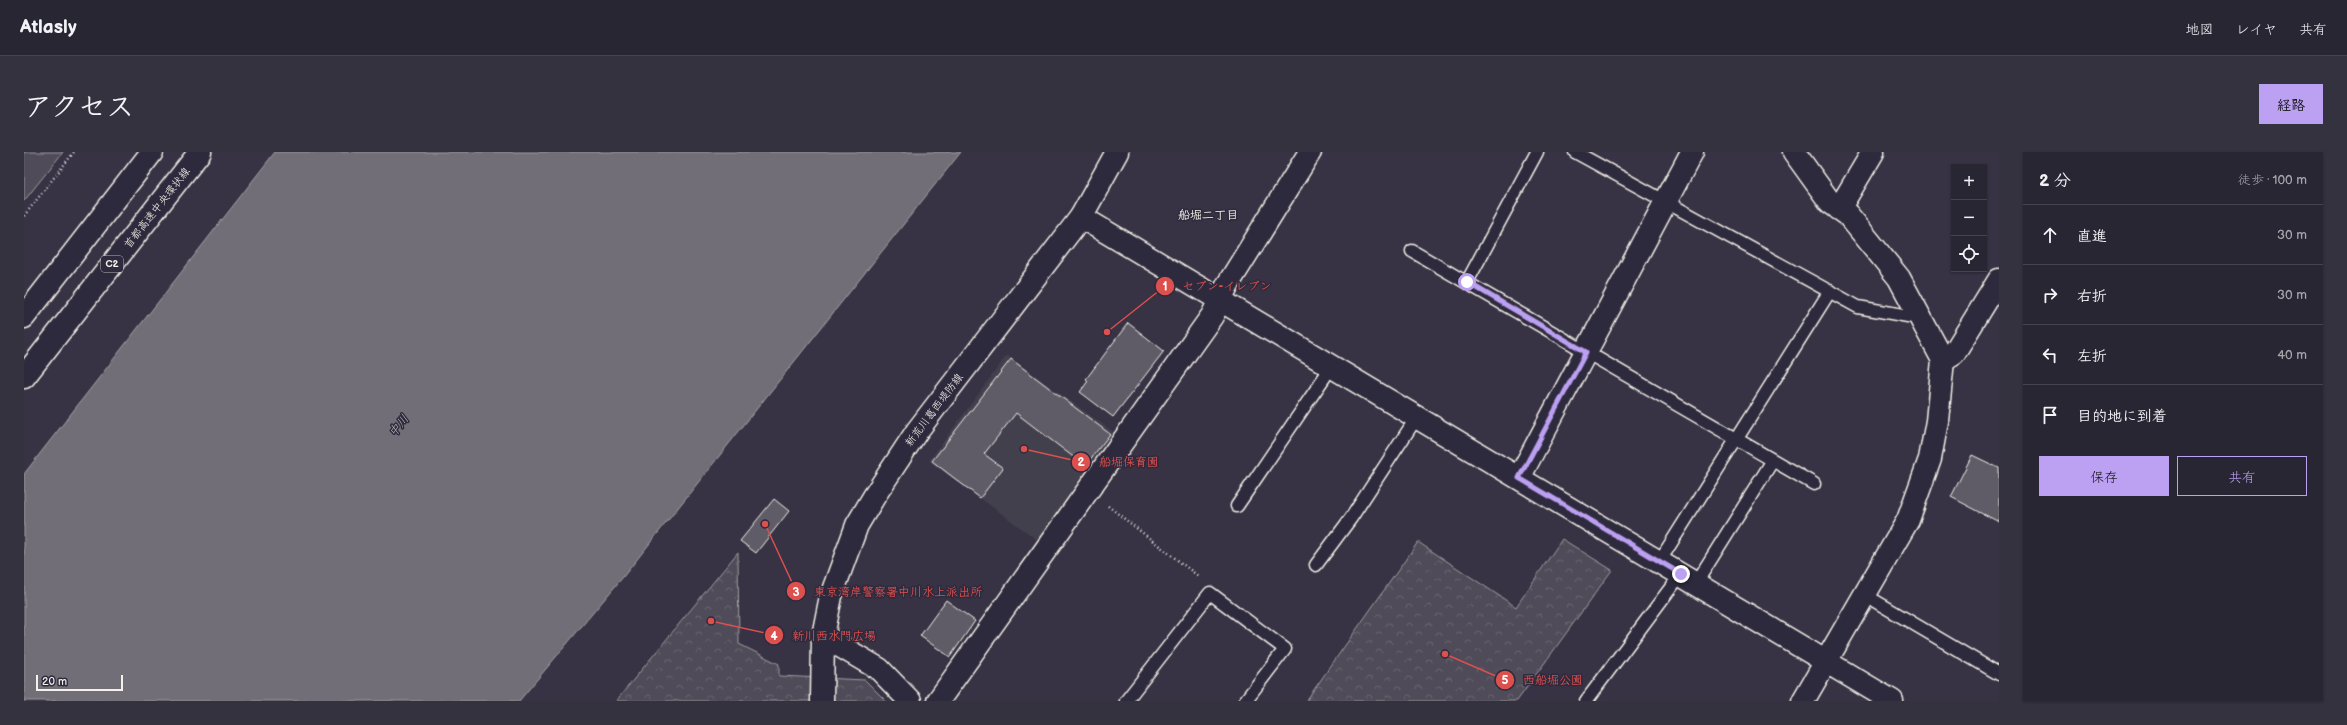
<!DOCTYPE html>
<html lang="ja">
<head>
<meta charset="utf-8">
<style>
  :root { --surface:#292633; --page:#35323f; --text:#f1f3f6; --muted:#a5a5ac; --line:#45434e; --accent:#bca0f2 }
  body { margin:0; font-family:"Balsamiq Sans","Klee One",sans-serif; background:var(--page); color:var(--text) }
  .controls { position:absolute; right:12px; top:12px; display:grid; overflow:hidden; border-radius:0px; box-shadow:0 1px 3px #0004 }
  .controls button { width:36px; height:36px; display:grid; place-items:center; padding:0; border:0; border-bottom:1px solid var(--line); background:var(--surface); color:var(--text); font:20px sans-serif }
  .scale { position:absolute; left:12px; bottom:10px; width:87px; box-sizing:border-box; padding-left:4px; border:2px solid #f4f1e8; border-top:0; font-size:11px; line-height:14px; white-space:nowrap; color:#f4f1e8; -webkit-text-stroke:3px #2f2a3d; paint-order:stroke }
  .stop { position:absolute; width:12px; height:12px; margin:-9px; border:3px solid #bca0f2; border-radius:50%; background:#fff }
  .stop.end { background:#bca0f2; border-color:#fff; box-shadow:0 1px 4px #0008 }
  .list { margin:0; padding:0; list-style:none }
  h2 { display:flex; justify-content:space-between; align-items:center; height:52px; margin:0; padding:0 16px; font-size:17px }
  h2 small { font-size:13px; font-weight:400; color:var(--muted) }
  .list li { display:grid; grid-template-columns:26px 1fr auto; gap:12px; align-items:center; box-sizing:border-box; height:60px; padding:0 16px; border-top:1px solid var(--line) }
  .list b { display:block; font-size:15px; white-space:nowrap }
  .list em { font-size:13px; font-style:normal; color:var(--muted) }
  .actions { display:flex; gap:8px; padding:12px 16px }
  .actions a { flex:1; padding:9px 0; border:1px solid var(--accent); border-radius:0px; text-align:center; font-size:14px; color:var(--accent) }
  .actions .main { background:var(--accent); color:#111 }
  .icon { flex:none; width:22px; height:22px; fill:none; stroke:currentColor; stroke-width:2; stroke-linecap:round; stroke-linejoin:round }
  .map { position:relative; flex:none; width:1975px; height:549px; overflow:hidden; border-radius:0px }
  header { display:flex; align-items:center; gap:24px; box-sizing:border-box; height:56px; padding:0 20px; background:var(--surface); border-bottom:1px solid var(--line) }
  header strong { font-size:19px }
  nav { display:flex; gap:22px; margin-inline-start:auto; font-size:14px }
  .intro { display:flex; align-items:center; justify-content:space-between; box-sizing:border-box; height:96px; padding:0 24px }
  h1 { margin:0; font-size:28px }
  .button { padding:10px 18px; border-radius:0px; background:var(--accent); color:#111; font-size:14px; font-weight:700 }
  main { display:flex; gap:24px; padding:0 24px }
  aside { flex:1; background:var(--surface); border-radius:0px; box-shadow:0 1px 3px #0004 }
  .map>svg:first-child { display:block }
  .built { fill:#433f4e }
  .grass { fill:#504b59; stroke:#a29ea0 }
  .park { fill:url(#park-crowns); stroke:#a29ea0 }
  .water { fill:#726e77; stroke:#a6a2a4 }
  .building { fill:#5f5c67; stroke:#f4f1e8 }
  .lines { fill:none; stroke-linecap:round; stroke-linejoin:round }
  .service-casing { stroke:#f4f1e8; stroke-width:15 }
  .minor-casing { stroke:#f4f1e8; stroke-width:25 }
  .secondary-casing { stroke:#f4f1e8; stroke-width:25 }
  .motorway-casing { stroke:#f4f1e8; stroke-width:25 }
  .path { stroke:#f4f1e8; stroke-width:2.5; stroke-dasharray:1 3; stroke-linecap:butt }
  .service { stroke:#2f2a3d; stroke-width:12 }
  .minor { stroke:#2f2a3d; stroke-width:22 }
  .secondary { stroke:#2f2a3d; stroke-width:22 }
  .motorway { stroke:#2f2a3d; stroke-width:22 }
  .route { stroke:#bca0f2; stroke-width:5 }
  .labels { text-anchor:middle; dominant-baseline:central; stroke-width:3; stroke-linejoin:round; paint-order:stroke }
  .shield { fill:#2f2a3d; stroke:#b9b5b5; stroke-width:1 }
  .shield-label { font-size:10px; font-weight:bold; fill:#f4f1e8 }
  .street-label { font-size:11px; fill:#f4f1e8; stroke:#2f2a3d }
  .neighbourhood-label { font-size:12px; font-weight:bold; fill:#f4f1e8; stroke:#2f2a3d }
  .water-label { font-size:12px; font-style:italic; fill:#bab6b5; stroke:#2f2a3d }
  .leader { fill:none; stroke:#dc504e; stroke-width:1.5 }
  .callout-dot { fill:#dc504e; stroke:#2f2a3d; stroke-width:1.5 }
  .mark-label { font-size:12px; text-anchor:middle; font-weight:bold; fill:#fff }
  .callout-label { font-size:12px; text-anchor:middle; font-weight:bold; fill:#dc504e; stroke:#2f2a3d; stroke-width:3; stroke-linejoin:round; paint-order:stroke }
</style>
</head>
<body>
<header>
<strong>Atlasly</strong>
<nav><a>地図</a><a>レイヤ</a><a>共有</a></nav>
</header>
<div class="intro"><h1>アクセス</h1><a class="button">経路</a></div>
<main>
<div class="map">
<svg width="1975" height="549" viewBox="0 0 1975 549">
  <defs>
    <pattern id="park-crowns" width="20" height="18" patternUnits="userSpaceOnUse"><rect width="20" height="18" fill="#504b59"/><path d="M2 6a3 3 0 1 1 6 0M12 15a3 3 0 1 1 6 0" fill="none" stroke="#6a6571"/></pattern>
  </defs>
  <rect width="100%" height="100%" fill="#373244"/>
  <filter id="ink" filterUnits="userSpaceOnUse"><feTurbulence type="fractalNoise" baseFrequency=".025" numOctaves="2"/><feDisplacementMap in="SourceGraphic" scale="8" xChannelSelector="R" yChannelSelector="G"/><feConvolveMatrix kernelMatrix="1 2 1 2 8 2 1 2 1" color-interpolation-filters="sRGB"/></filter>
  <g filter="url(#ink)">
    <path class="built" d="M983,203L1095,284L1016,390L905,309Z"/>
    <path class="grass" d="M0,0H39L0,49Z"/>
    <path class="park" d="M1538,387L1588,418L1493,549H1282L1394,390L1492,455Z
      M714,400L715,492L755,512V524L841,528L862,549H592Z"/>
    <path class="water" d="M251,0H937L599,425L495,549H0V322Z"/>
    <path class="building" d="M1104,171L1140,199L1089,265L1056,240L1064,229L1062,227Z
      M987,207L1086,282L1061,314L992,261L960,302L979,316L956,346L908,309Z
      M1948,303L1975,316V370L1927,345Z
      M750,347L765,359L732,401L716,389Z
      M922,448L951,469L926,505L896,484Z"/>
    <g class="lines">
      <g class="service-casing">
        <path id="service" d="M1551,0L1834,155L1895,166
          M1388,99L1790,332
          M1443,130L1513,0
          M1213,354L1308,214
          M1635,410L1806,139
          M1292,413L1327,366L1393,265
          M1672,431L1749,308
          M1839,442L1975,522
          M1102,549L1186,441L1261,497L1221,549
          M1562,549L1657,422"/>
      </g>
      <g class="minor-casing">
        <path id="minor" d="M1770,0L1806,50L1824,63L1875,126L1919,208L1913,269L1906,307L1884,368L1779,549
          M1815,57L1849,0
          M1057,65L1868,549
          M1919,208L1930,201L1975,128
          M1495,326L1668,0
          M799,484L855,517L886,549
          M914,549L1188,164L1204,132L1286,0"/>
      </g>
      <g class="secondary-casing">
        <path id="secondary" d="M798,549L799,484L807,444L833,373L851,343L893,279L1057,65L1093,0"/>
      </g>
      <g class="motorway-casing">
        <path id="motorway" d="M0,165L128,0
          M0,225L176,0"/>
      </g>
      <path class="path" d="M0,64L50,0
        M1084,354L1174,424"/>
      <use href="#service" class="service"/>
      <use href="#minor" class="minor"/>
      <use href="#secondary" class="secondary"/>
      <use href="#motorway" class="motorway"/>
    </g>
  </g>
  <g class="lines" filter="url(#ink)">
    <path class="route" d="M1443,130L1562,200L1495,326L1657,422"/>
  </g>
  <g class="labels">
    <rect class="shield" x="77" y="104" width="22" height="16" rx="3"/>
    <g class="shield-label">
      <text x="88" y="112">C2</text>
    </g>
    <g class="street-label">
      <text transform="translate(133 56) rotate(-52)">首都高速中央環状線</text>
      <text transform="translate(910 258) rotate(-53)">新荒川葛西堤防線</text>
    </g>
    <g class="neighbourhood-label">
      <text x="1184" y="63">船堀二丁目</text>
    </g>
    <g class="water-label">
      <text transform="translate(375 274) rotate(-52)">中川</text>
    </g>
  </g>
  <path class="leader" d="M1083 180L1141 134M1000 297L1057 310M741 372L772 439M687 469L750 483M1421 502L1481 528"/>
  <g class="callout-dot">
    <circle cx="1083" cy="180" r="4"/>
    <circle cx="1000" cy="297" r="4"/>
    <circle cx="741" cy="372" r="4"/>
    <circle cx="687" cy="469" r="4"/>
    <circle cx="1421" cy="502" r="4"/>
    <circle cx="1141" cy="134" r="10"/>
    <circle cx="1057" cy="310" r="10"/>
    <circle cx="772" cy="439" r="10"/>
    <circle cx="750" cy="483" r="10"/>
    <circle cx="1481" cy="528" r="10"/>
  </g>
  <g class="mark-label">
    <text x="1141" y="138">1</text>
    <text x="1057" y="314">2</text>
    <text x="772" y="444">3</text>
    <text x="750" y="488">4</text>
    <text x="1481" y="532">5</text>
  </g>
  <g class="callout-label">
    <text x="1203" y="138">セブン-イレブン</text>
    <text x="1105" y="314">船堀保育園</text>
    <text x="874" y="444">東京湾岸警察署中川水上派出所</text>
    <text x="810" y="488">新川西水門広場</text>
    <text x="1529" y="532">西船堀公園</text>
  </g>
</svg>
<div class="controls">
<button>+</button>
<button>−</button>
<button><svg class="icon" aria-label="locate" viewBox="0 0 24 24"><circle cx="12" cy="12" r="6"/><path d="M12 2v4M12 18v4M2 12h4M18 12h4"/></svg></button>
</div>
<div class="scale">20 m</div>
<div class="stop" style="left:1443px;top:130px"></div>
<div class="stop end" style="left:1657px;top:422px"></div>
</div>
<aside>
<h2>2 分<small>徒歩 · 100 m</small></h2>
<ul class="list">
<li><svg class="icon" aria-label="ahead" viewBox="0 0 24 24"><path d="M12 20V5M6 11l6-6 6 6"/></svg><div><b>直進</b></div><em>30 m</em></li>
<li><svg class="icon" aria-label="right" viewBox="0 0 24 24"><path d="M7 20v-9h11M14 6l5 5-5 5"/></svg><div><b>右折</b></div><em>30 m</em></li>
<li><svg class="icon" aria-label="left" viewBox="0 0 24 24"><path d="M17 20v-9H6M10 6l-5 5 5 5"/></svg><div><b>左折</b></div><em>40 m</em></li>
<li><svg class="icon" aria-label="arrive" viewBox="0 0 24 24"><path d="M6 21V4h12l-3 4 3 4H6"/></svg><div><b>目的地に到着</b></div></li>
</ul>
<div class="actions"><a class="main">保存</a><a>共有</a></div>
</aside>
</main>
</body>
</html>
